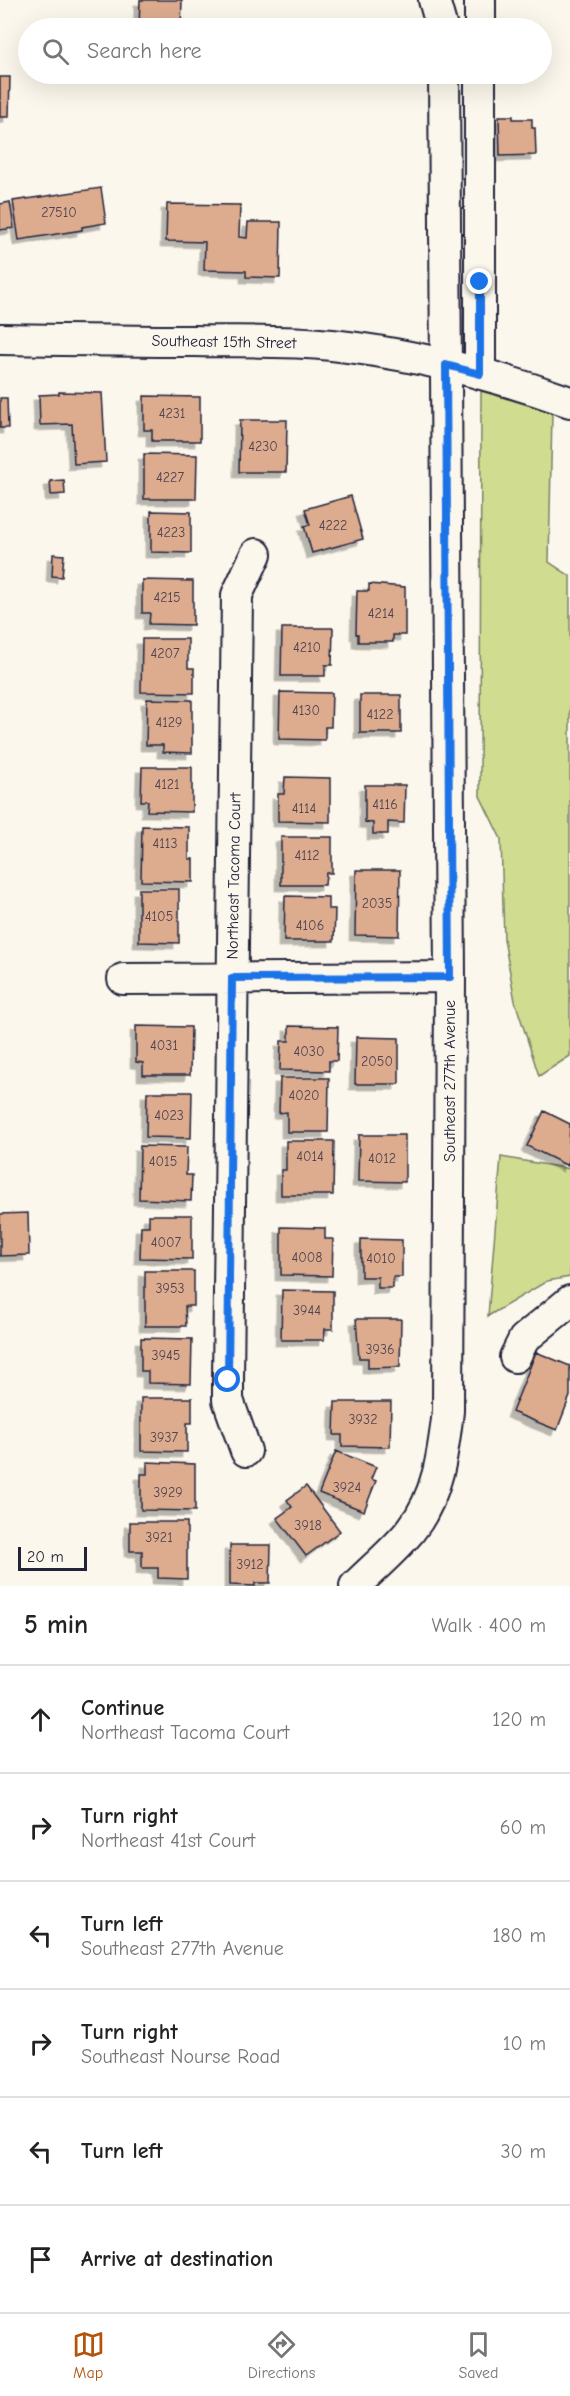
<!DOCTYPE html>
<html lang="en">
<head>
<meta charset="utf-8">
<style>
  :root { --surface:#fff; --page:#f6f6f6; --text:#222; --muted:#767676; --line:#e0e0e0; --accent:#b45309 }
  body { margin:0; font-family:"Comic Neue",sans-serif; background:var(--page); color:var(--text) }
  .scale { position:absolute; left:18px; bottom:15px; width:69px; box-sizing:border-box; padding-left:6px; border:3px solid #22223b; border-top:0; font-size:16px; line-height:21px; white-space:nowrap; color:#22223b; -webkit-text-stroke:4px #fbf7ec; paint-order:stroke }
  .stop { position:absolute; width:18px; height:18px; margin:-14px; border:4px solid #1a73e8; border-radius:50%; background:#fff }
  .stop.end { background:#1a73e8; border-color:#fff; box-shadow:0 2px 6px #0008 }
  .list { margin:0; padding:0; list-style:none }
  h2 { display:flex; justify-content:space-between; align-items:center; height:78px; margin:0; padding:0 24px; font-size:26px }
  h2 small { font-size:20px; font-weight:400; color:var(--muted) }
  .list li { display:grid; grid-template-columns:39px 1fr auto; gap:18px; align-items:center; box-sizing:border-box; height:108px; padding:0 24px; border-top:2px solid var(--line) }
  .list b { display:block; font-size:22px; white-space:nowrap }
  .list p { margin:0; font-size:20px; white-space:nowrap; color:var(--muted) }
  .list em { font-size:20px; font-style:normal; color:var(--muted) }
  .icon { flex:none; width:33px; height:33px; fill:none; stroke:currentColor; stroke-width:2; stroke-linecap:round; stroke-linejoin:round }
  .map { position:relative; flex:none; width:570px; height:1586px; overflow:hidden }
  .search { position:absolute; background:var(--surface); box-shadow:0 6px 24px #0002; left:18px; right:18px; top:18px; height:66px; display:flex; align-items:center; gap:15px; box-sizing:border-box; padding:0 21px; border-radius:33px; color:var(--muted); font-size:22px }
  .sheet { height:726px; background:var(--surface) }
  nav { display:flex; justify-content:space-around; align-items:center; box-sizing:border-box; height:84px; border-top:2px solid var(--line); background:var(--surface); font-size:16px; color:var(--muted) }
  nav a { display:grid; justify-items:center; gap:3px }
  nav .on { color:var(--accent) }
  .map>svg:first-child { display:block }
  .green { fill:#d0dd90; stroke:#798066; stroke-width:1.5 }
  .building { fill:#ddac8f; stroke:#22223b; stroke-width:1.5; filter:url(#shadow) }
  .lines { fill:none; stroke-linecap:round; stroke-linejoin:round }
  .minor-casing { stroke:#22223b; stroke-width:34 }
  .minor { stroke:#fbf7ec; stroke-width:30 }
  .route { stroke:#1a73e8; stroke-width:8 }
  .labels { text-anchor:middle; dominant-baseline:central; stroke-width:6; stroke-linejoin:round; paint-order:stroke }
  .number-label { font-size:14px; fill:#514450 }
  .street-label { font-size:16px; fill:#22223b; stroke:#fbf7ec }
</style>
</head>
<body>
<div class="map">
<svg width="570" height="1586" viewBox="0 0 570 1586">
  <defs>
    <filter id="shadow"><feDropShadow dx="-5.5" dy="5.5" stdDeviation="0" flood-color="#0004"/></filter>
  </defs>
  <rect width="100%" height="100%" fill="#fbf7ec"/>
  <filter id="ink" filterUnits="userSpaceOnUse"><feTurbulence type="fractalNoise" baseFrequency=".0167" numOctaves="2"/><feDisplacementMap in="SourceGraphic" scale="12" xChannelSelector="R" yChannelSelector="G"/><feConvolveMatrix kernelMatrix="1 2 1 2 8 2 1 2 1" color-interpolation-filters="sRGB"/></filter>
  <g filter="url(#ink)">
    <path class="green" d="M481,391L552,412L549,562L570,576V1056L539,1076L515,1001L504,939L501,839L480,796Z
      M501,1157L570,1169V1277L547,1281L488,1316Z"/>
    <path class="building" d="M140,0H182L181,28H139Z
      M0,77H10L9,117H0Z
      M499,116H513V119H532V128H535L536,155L500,156Z
      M101,188L106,223L82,227V230L19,240L13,201Z
      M10,202L14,228L0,230V204Z
      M167,204L240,205L239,237L247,238L248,222H281L280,278L246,277V271L204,270L205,242L166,241Z
      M59,392L102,393L106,462L74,464L72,424L40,425L39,395L59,394Z
      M144,396L200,397V441H152V430H144Z
      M0,398H7L8,428H0Z
      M240,420H287L286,472H239Z
      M144,454L197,455L196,499H144Z
      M64,480L65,494L51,495L50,481Z
      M351,496L363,539L312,553L304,526L310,525L305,509Z
      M151,511L191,512V553L151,552Z
      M53,554L64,555L62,577L52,576Z
      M142,580L193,581V625L149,624L150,613H142Z
      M369,584L405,587V635H393V642H358V634H356L357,591H369Z
      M282,628H333L332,665H325V676H281Z
      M142,639H188V668H194V693L141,692Z
      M280,692L332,693L331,727H325V740L279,739Z
      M360,695H401V733H360Z
      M147,699L192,700V753L163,752V745H146Z
      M142,767H192V812L147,811L148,801H141Z
      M285,777L330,778V822L278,821V794H284Z
      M365,785H405L404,823L388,822V834H373V823L365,822Z
      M142,826L189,827V859H193V882L141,881Z
      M281,837H332V873H326L325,885H281Z
      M356,870H400L399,936L355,935Z
      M139,889H179V943L139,942Z
      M285,896L328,897V909H335L334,941H284Z
      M136,1026L191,1027L190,1075H143V1063L136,1062Z
      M289,1026L338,1027L337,1061H329V1071L280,1070L281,1041H289Z
      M356,1037L399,1038V1084H355Z
      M280,1078H329L328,1132H287V1112L279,1113Z
      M147,1092H192L191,1138L146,1137Z
      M544,1111L570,1124L568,1166L527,1146Z
      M359,1135H405V1182L358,1181Z
      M286,1141H334L333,1195H281V1170H286Z
      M140,1146L187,1147L186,1175H192L191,1201L139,1199Z
      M28,1213L29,1255L0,1256V1214Z
      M149,1215H192V1259L140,1258L141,1226H149Z
      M281,1227L325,1228V1239H333L332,1276L281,1275Z
      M361,1239L402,1240V1277H393V1288H378V1277H361Z
      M145,1271H194V1306H185L186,1326H145Z
      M282,1290L333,1291V1329H325L324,1340H281Z
      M356,1319H401L400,1367L368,1368V1358H359Z
      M141,1338L192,1339L191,1384L148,1383V1371H141Z
      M536,1352L570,1366V1396L557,1430L512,1412Z
      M141,1398H192V1423H187V1452L141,1451Z
      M335,1402H391L390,1447L342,1446V1435H334Z
      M336,1451L376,1467L371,1479L376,1481L364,1511L319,1493Z
      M147,1462L195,1464V1511L141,1510V1474H147Z
      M306,1486L340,1531L306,1556L277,1518L292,1507L287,1500Z
      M130,1522H187V1579L158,1578V1568H142V1551H130Z
      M230,1545H271L270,1583H255V1586L230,1585Z"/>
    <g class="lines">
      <g class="minor-casing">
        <path id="minor" d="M434,0L442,28
          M480,28V0
          M480,74V374
          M0,339C65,340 130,341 195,341C241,342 287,340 332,345C413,354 493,374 570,402
          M123,979L450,977
          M515,1357L524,1339L570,1301
          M246,1451L228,1400V1380L237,595L256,554
          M355,1586C373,1568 395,1550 411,1530C438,1496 443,1453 448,1411L450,977L444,74"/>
      </g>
      <use href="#minor" class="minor"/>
    </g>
  </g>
  <g class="lines" filter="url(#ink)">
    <path class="route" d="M228,1380L232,978L450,977L446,365L480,374V282"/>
  </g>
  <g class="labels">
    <g class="number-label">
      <text x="59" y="212">27510</text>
      <text x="172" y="413">4231</text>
      <text x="263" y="446">4230</text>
      <text x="170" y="477">4227</text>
      <text x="333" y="525">4222</text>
      <text x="171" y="532">4223</text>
      <text x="167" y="597">4215</text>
      <text x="381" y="613">4214</text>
      <text x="307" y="647">4210</text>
      <text x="165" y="653">4207</text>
      <text x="306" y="710">4130</text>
      <text x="380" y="714">4122</text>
      <text x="169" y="722">4129</text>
      <text x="167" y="784">4121</text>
      <text x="385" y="804">4116</text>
      <text x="304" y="808">4114</text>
      <text x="165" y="843">4113</text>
      <text x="307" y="855">4112</text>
      <text x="377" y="903">2035</text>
      <text x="159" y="916">4105</text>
      <text x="310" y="925">4106</text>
      <text x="164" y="1045">4031</text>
      <text x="309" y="1051">4030</text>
      <text x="377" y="1061">2050</text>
      <text x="304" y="1095">4020</text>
      <text x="169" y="1115">4023</text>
      <text x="310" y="1156">4014</text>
      <text x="382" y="1158">4012</text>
      <text x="163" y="1161">4015</text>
      <text x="166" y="1242">4007</text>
      <text x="307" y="1257">4008</text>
      <text x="381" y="1258">4010</text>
      <text x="170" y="1288">3953</text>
      <text x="307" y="1310">3944</text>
      <text x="380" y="1349">3936</text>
      <text x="166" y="1355">3945</text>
      <text x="363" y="1419">3932</text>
      <text x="164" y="1437">3937</text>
      <text x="347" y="1487">3924</text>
      <text x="168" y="1492">3929</text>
      <text x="308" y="1525">3918</text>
      <text x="159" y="1537">3921</text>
      <text x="250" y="1564">3912</text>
    </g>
    <g class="street-label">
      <text transform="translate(224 342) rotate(1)">Southeast 15th Street</text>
      <text transform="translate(234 876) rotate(-89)">Northeast Tacoma Court</text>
      <text transform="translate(450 1081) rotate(-90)">Southeast 277th Avenue</text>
    </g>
  </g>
</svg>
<div class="scale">20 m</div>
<div class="stop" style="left:228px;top:1380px"></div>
<div class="stop end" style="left:480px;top:282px"></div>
<div class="search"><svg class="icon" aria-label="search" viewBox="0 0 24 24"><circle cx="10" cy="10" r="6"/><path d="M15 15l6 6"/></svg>Search here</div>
</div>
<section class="sheet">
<h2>5 min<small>Walk · 400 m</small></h2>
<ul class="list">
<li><svg class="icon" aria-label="ahead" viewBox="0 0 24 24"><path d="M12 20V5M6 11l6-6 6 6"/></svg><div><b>Continue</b><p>Northeast Tacoma Court</p></div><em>120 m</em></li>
<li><svg class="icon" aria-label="right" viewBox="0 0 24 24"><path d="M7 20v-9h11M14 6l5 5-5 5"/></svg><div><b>Turn right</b><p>Northeast 41st Court</p></div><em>60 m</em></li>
<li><svg class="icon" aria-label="left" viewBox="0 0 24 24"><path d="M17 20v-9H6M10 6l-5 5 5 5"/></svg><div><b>Turn left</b><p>Southeast 277th Avenue</p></div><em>180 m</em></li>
<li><svg class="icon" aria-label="right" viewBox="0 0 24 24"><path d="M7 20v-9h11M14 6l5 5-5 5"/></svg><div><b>Turn right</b><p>Southeast Nourse Road</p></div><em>10 m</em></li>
<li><svg class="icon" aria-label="left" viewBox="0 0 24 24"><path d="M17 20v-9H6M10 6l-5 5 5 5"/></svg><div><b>Turn left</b></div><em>30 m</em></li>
<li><svg class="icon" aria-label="arrive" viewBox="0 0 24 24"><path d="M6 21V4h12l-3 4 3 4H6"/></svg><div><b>Arrive at destination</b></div></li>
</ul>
</section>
<nav>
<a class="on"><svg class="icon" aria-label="map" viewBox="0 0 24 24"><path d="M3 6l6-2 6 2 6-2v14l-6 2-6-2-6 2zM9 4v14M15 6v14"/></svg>Map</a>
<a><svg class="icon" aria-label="directions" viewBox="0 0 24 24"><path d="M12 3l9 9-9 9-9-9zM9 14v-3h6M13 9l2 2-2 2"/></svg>Directions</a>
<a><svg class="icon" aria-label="saved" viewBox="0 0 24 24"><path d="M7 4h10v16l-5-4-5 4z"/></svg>Saved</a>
</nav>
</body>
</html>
